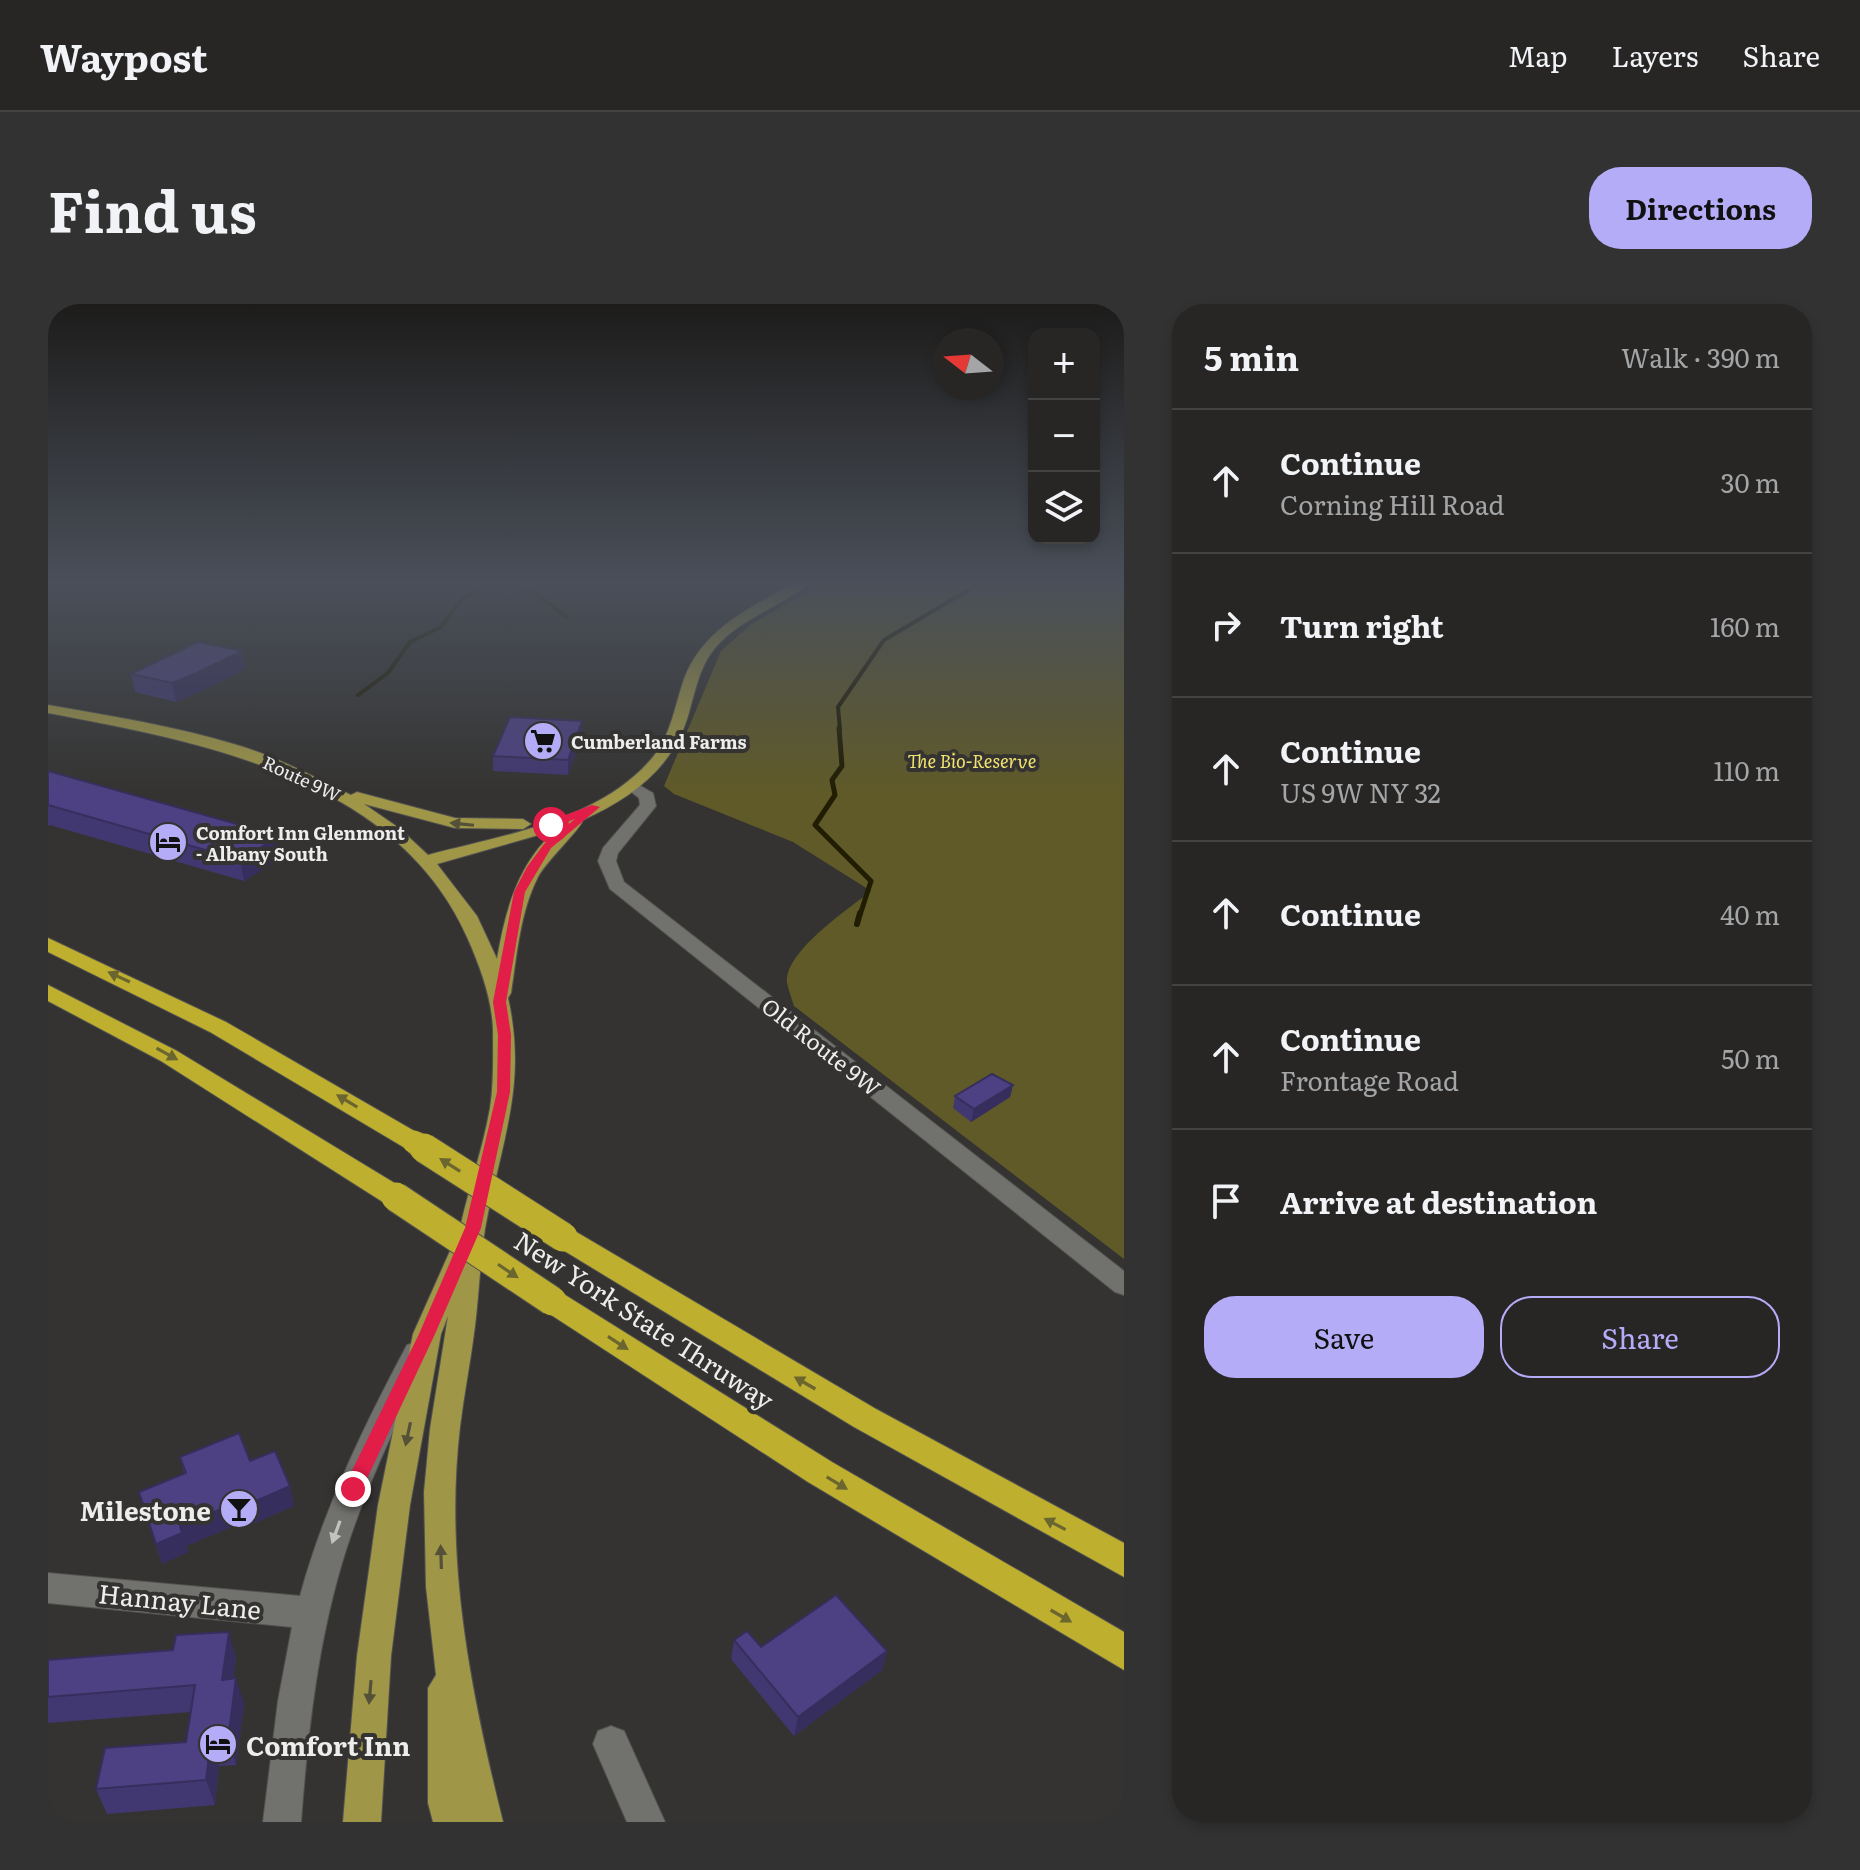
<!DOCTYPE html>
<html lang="en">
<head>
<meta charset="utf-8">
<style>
  :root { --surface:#272625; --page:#333232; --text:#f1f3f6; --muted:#a4a5a7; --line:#434342; --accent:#b5acf8 }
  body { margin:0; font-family:Literata,serif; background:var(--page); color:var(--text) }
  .controls { position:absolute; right:24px; top:24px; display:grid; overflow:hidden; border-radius:16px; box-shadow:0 4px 12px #0003 }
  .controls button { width:72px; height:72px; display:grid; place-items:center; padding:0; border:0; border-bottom:2px solid var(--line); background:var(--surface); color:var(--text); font:40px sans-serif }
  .compass { position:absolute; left:884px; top:24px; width:72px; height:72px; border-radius:50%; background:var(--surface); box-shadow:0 4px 12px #0003; rotate:287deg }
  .stop { position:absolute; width:24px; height:24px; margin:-18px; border:6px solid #e11d48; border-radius:50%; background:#fff }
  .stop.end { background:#e11d48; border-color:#fff; box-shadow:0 2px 8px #0008 }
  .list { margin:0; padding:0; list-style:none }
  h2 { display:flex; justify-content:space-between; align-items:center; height:104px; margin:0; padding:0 32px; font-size:34px }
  h2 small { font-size:26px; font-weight:400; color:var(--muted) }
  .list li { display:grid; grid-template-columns:52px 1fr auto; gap:24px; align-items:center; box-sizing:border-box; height:144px; padding:0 32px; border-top:2px solid var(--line) }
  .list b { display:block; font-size:30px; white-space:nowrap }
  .list p { margin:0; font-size:26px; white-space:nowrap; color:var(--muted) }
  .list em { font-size:26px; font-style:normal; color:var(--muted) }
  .actions { display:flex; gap:16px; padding:24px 32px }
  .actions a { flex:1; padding:18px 0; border:2px solid var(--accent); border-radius:32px; text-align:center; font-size:28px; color:var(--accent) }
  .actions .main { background:var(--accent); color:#111 }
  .icon { flex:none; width:44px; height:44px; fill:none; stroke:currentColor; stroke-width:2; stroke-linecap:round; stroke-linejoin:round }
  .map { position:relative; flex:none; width:1076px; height:1518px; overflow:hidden; border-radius:32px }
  header { display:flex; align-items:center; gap:48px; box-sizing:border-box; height:112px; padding:0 40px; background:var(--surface); border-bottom:2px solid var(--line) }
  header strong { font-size:38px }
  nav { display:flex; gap:44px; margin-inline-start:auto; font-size:28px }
  .intro { display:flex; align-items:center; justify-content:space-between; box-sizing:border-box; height:192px; padding:0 48px }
  h1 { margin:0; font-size:56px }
  .button { padding:20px 36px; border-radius:32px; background:var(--accent); color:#111; font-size:28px; font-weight:700 }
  main { display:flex; gap:48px; padding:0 48px }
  aside { flex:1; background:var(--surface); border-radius:32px; box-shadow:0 4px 12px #0003 }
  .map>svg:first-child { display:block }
  .green { fill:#605a28 }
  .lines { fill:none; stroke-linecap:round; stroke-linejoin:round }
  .stream-far2 { stroke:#201d03; stroke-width:4 }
  .stream-far1 { stroke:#201d03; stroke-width:5 }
  .stream { stroke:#201d03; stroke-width:6 }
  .minor-casing { stroke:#525250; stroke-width:2 }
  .primary-casing { stroke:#525250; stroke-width:2 }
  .motorway-casing { stroke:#525250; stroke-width:2 }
  .minor { fill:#71716e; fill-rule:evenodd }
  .primary { fill:#9f9648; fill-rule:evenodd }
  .motorway { fill:#beaf2f; fill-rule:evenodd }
  .motorway-bridge-far1-casing { stroke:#525250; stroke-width:25; stroke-linecap:butt }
  .motorway-bridge-casing { stroke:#525250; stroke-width:31; stroke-linecap:butt }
  .motorway-bridge-far1 { stroke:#beaf2f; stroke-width:23 }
  .motorway-bridge { stroke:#beaf2f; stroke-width:29 }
  .wall { fill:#423871 }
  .shaded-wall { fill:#362e5c }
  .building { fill:#4d4183; stroke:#362e5c; stroke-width:2 }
  .oneway { fill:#545138 }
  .oneway2 { fill:#6b6530 }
  .oneway3 { fill:#c2c2bf }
  .route { fill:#e11d48 }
  .labels { text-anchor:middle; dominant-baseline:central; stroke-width:8; stroke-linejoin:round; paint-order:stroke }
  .far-poi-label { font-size:18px; font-weight:bold; fill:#ededeb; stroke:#343331; text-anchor:start }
  .far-park-label { font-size:18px; font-style:italic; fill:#f0e370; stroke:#343331 }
  .far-street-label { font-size:18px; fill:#ededeb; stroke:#343331 }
  .street-label { font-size:22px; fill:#ededeb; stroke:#343331 }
  .near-street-label { font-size:26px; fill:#ededeb; stroke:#343331 }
  .near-poi-label { font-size:26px; font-weight:bold; fill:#ededeb; stroke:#343331; text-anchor:end }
</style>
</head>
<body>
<header>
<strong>Waypost</strong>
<nav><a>Map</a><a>Layers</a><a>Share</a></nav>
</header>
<div class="intro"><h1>Find us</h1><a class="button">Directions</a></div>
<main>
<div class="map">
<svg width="1076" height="1518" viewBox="0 0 1076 1518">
  <rect width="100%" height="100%" fill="#343331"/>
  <path class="green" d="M775,278H1076V955L746,702C744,695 740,685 739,678C737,647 802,604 823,587L745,538L626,490L616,482L673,347L702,321Z"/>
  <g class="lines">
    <path class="stream-far2" d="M470,278L476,287L490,291L518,313
      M310,391L340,369L362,338L393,323L415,294L448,278
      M792,426L790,403L836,336L934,278"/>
    <path class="stream-far1" d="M791,424L794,462L784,476L787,491L767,521L823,577L812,611"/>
    <path class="stream" d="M809,620L812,609"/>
    <g class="minor-casing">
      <path id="minor" d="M584,477L605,489L608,502L570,549L568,557L576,578L1076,967V991L1067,988L562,585L550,557L555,544L592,501L591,494L576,482Z
        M369,1038L379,1041L383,1049C351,1113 320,1178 298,1246C270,1334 260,1426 253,1518H215L230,1397L244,1323L0,1299V1269L252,1292C276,1204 316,1122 359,1041Z
        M563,1422L576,1427L617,1518H579L545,1440L550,1427Z"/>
    </g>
    <g class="primary-casing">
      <path id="primary" d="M748,278H762C733,304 693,313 667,344C651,363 647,389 640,412C624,465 583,494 535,516C534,524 498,557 490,573C472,608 469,651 463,689L460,694C480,782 452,841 437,925C432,957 431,990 427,1022C423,1056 416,1089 412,1123C396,1257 423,1389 455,1518H385L380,1499V1384L388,1371L378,1283L376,1188L382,1125L400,1012L393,1030L362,1201L343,1352L333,1518H295L309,1352L330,1201L365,1030L402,947L409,939C417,894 434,850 442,804C446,779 445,752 445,726C444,694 432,662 419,633C348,473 153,438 0,409V401C63,412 127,422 189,441C229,453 265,472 303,491L309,488L407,514L475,515L483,520L475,525L407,524L316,500L351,524L380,551C455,531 552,517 605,453C623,431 627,401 636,375C655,324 704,303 748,278ZM508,526C470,559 457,607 449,655L429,612L389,560Z"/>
    </g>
    <g class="motorway-casing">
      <path id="motorway" d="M0,634L178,718L375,832L379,838L375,844L366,846L357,844L162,728L0,648Z
        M0,681L129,747L358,886L362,893L358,900L348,902L338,900L113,757L0,697Z
        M515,923L525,926L828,1105L1076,1239V1273L806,1123L505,940L501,933L505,926Z
        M504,986L514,989L784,1158L1076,1328V1366L760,1178L494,1005L489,997L494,989Z"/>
    </g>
    <use href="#minor" class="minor"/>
    <use href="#primary" class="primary"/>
    <use href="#motorway" class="motorway"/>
    <g class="motorway-bridge-far1-casing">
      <path id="motorway-bridge-far1" d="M366,838L379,846"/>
    </g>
    <g class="motorway-bridge-casing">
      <path id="motorway-bridge" d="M376,844L515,933
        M348,893L504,997"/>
    </g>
    <use href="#motorway-bridge-far1" class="motorway-bridge-far1"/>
    <use href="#motorway-bridge" class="motorway-bridge"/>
  </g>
  <path class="wall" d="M194,347L197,365L153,387L128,398L87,388L83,370Z
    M534,432L520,471L445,467V452Z
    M0,467L231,532L235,553L196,577L2,521L0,522Z
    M965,781L962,793L923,818L905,804L907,792Z
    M132,1153L202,1157L246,1202L197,1223L195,1218L138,1242L140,1248L114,1260L91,1188L136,1169Z
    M686,1336L713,1343L839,1347L834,1366L746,1432L683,1355Z
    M188,1353L185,1375L196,1399L188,1461L171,1462L167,1501L59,1510L48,1485L138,1438L143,1408L0,1419V1356Z"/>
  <path class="shaded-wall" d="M194,347L197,365L153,387L128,398L124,379Z
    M534,417V432L520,471V456Z
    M231,532L235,553L196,577L192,556Z
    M965,781L962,793L923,818L926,805Z
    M242,1182L246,1202L197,1223L192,1204Z
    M190,1198L195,1218L138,1242L140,1248L114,1260L108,1240L132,1222Z
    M181,1328L188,1353L182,1401L174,1376Z
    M839,1347L834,1366L746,1432L750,1413Z
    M188,1374L196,1399L188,1461L180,1436Z
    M163,1437L171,1462L167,1501L158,1476Z"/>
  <path class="building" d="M150,338L194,347L149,369L124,379L83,370Z
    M462,413L534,417L520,456L445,452Z
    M0,467L231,532L192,556L0,501Z
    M944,770L965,781L926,805L907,792Z
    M191,1129L202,1157L227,1147L242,1182L192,1204L190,1198L132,1222L134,1229L108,1240L91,1188L138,1169L132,1153Z
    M788,1291L839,1347L750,1413L686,1336L699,1327L713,1343Z
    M181,1328L174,1376L188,1374L180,1436L163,1437L158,1476L48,1485L57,1444L138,1438L147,1381L0,1393V1356L125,1346L128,1331Z"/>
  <defs><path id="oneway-solid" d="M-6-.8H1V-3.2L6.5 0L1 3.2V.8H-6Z" transform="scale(2)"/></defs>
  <g class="oneway">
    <use href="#oneway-solid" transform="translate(414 520) rotate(-174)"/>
    <use href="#oneway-solid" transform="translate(360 1130) rotate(102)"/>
    <use href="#oneway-solid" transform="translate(393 1253) rotate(-92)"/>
    <use href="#oneway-solid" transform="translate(322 1388) rotate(95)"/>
  </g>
  <g class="oneway2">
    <use href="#oneway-solid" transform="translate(71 673) rotate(-155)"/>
    <use href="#oneway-solid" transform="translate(119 750) rotate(29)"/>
    <use href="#oneway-solid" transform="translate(299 797) rotate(-149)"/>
    <use href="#oneway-solid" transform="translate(402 861) rotate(-148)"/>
    <use href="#oneway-solid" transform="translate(460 967) rotate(34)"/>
    <use href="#oneway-solid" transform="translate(570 1039) rotate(33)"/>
    <use href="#oneway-solid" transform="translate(757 1079) rotate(-150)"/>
    <use href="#oneway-solid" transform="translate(789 1179) rotate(31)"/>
    <use href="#oneway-solid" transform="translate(1007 1220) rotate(-152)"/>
    <use href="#oneway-solid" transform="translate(1013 1312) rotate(30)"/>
  </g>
  <use class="oneway3" href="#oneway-solid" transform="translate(288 1228) rotate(110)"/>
  <linearGradient id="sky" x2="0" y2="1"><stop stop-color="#1d1c1b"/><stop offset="0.57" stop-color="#4a505a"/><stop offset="1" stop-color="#4a505a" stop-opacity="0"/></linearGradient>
  <rect width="1076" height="490" fill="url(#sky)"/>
  <path class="route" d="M544,501L552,503L503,544L477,588L458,698L463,731L462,788L433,924L387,1030L314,1185L311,1190H298L295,1185L371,1030L417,924L449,788L450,731L445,698L466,588L479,563L496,540L527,515L503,524L499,523V518Z"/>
  <defs>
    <g id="supermarket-disc" transform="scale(2)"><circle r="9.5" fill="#b5acf8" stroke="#343331"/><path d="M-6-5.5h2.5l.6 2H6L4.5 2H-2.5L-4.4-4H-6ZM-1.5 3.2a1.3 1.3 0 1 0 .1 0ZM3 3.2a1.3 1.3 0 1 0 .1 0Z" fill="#111"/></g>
    <g id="hotel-disc" transform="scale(2)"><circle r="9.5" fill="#b5acf8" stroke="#343331"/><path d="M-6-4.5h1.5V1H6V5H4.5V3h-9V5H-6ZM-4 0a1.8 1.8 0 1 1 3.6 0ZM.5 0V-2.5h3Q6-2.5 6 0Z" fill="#111"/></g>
    <g id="bar-disc" transform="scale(2)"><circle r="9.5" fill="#b5acf8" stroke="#343331"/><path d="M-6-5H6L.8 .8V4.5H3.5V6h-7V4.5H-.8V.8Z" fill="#111"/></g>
  </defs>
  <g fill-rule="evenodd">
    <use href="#supermarket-disc" x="495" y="437"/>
    <use href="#hotel-disc" x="120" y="538"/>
    <use href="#bar-disc" x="191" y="1205"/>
    <use href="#hotel-disc" x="170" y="1440"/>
  </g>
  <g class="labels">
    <g class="far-poi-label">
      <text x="523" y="437">Cumberland Farms</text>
      <text x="148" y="528">Comfort Inn Glenmont<tspan x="148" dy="21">- Albany South</tspan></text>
    </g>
    <g class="far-park-label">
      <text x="924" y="456">The Bio-Reserve</text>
    </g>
    <g class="far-street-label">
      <text transform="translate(254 474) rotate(25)">Route 9W</text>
    </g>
    <g class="street-label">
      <text transform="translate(774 742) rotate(38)">Old Route 9W</text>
    </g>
    <g class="near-street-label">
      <text transform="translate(597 1015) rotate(33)">New York State Thruway</text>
      <text transform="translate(132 1296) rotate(6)">Hannay Lane</text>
    </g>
    <g class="near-poi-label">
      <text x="163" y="1205">Milestone</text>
      <text x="198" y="1440" text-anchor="start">Comfort Inn</text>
    </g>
  </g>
</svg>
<div class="controls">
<button>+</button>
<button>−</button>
<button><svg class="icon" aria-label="layers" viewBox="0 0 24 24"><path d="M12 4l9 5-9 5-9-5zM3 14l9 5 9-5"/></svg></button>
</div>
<svg class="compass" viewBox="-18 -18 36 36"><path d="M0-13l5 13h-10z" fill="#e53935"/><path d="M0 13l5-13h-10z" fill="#a4a5a7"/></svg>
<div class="stop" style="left:503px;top:521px"></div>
<div class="stop end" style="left:305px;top:1185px"></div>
</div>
<aside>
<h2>5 min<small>Walk · 390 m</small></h2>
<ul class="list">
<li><svg class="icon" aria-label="ahead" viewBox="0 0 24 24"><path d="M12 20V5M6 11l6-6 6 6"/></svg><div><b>Continue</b><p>Corning Hill Road</p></div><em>30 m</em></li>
<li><svg class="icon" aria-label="right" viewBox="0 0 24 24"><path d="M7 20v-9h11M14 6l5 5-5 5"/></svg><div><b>Turn right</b></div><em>160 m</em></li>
<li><svg class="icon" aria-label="ahead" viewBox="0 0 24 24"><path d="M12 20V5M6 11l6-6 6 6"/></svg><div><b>Continue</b><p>US 9W NY 32</p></div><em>110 m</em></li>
<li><svg class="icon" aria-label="ahead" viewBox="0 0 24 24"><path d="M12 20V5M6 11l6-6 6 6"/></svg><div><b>Continue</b></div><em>40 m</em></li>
<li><svg class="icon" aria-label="ahead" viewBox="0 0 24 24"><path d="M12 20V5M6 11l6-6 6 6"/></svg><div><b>Continue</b><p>Frontage Road</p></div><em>50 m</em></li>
<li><svg class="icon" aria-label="arrive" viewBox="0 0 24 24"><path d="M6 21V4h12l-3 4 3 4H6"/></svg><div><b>Arrive at destination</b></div></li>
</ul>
<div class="actions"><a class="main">Save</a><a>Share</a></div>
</aside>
</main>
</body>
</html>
